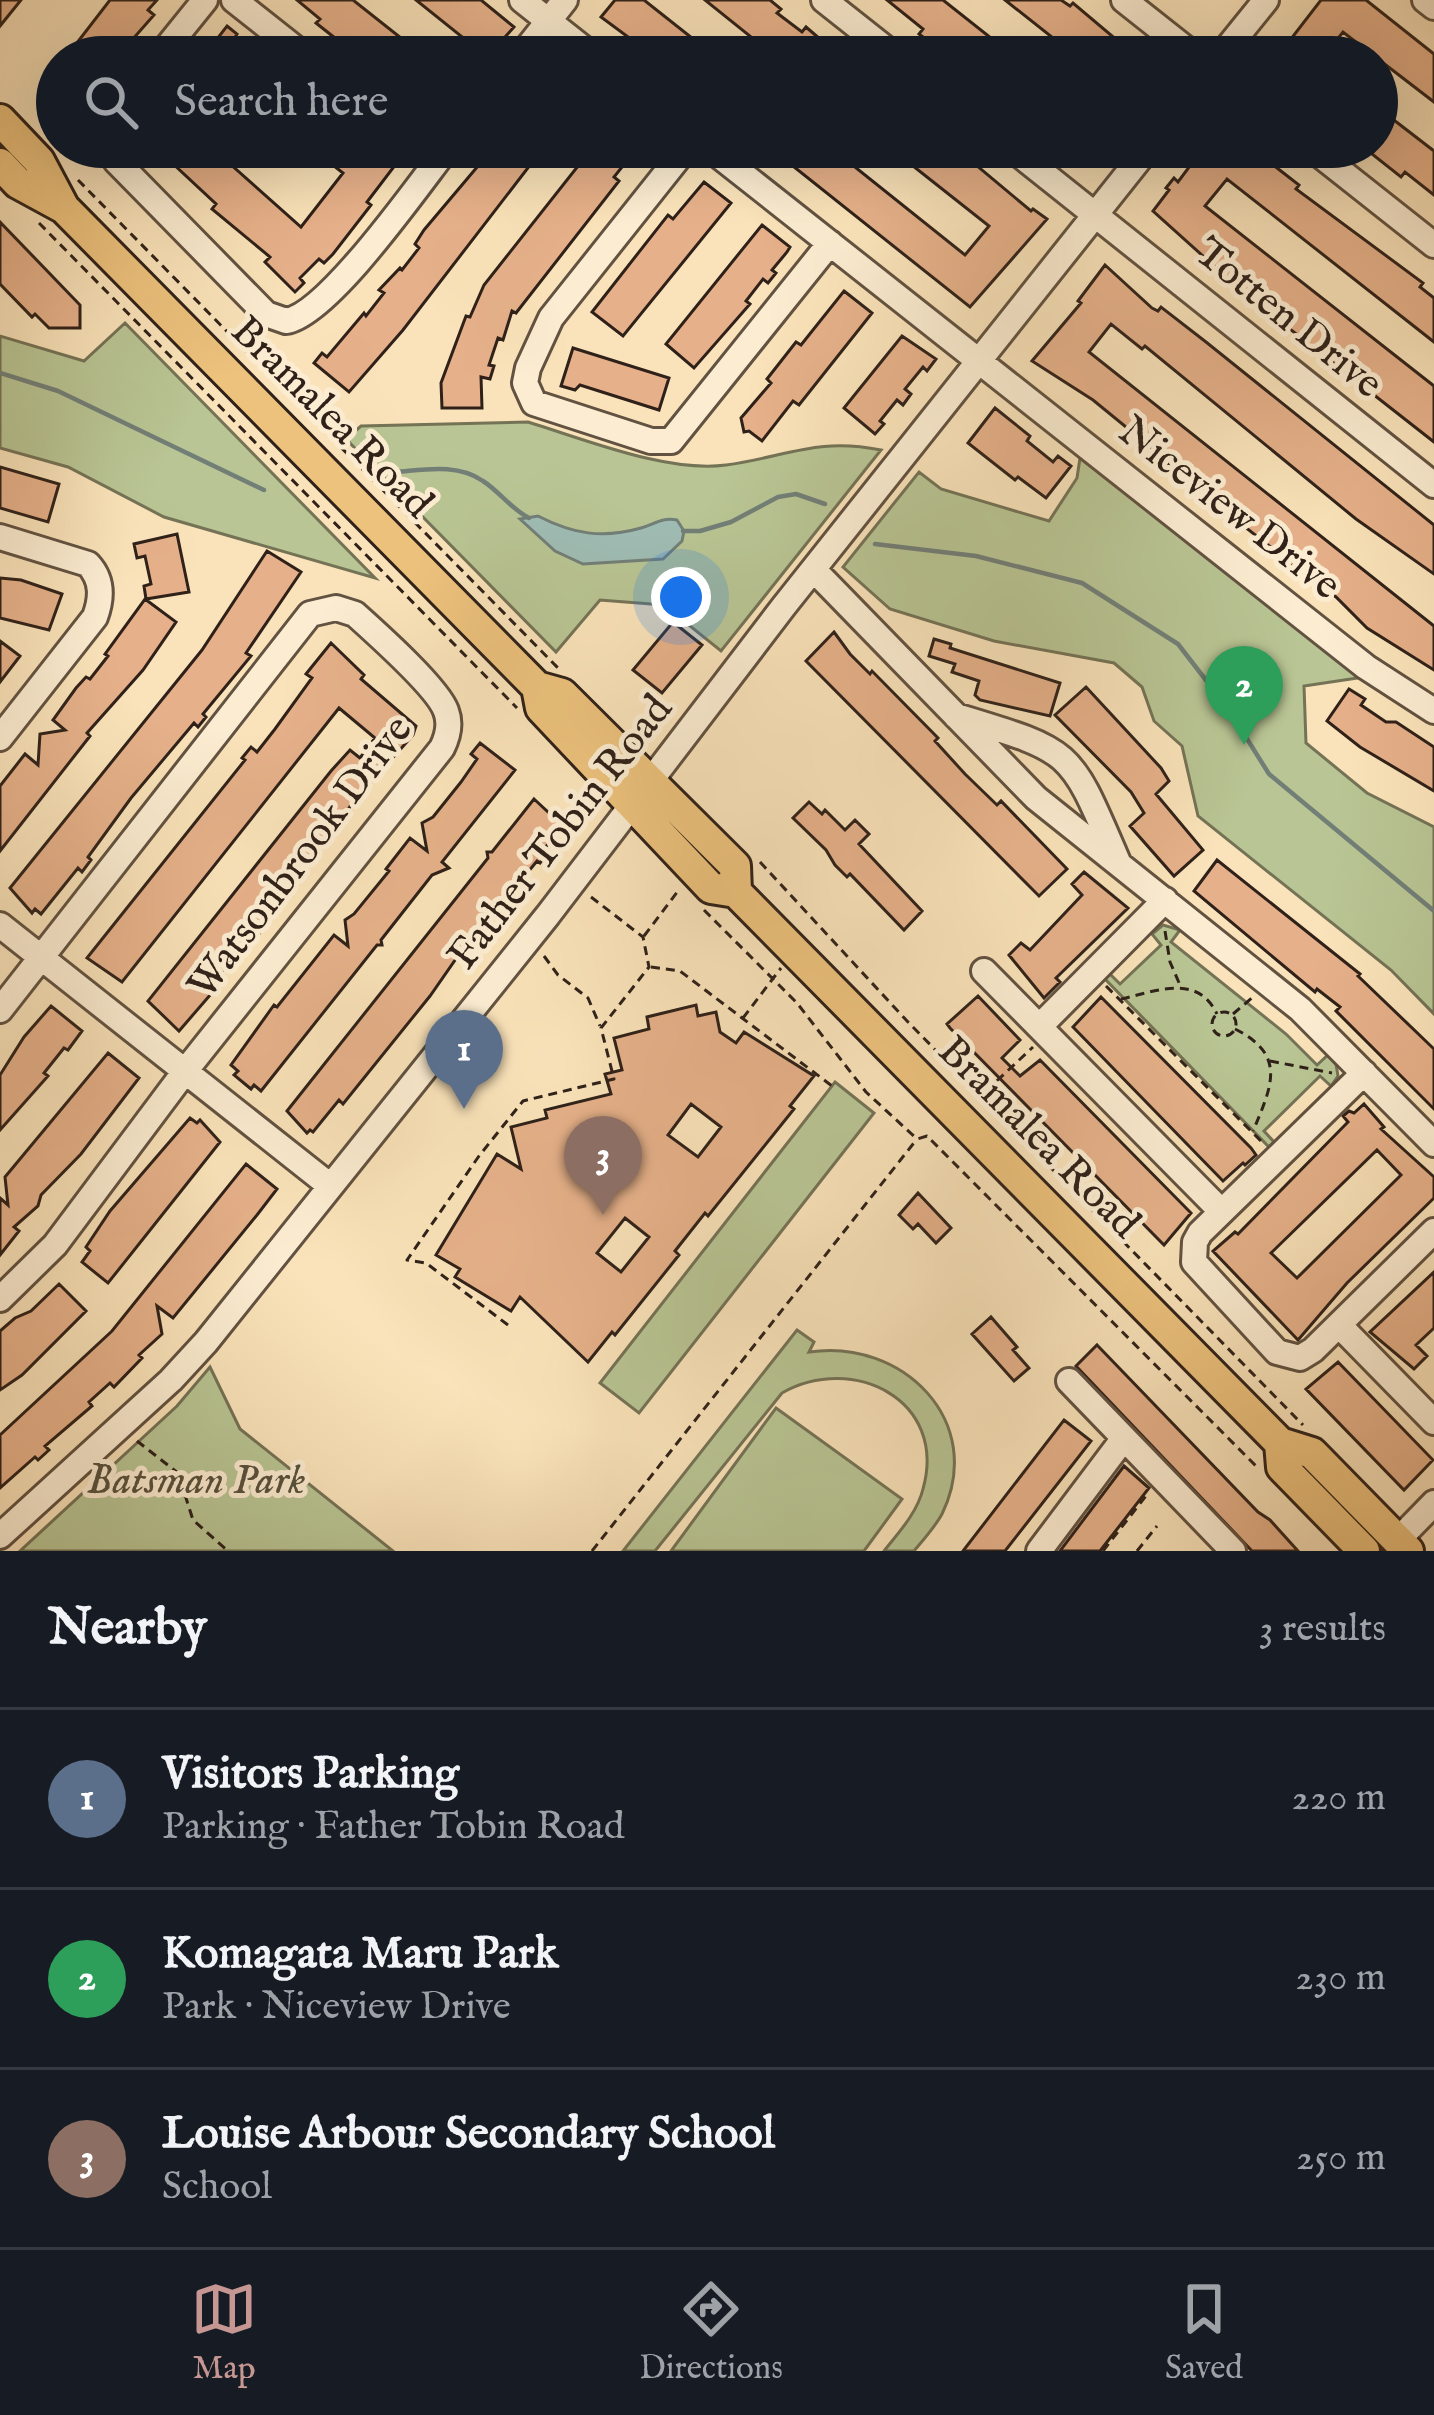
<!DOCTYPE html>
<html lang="en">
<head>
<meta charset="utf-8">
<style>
  :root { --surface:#171b24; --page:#20242c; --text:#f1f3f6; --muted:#9ea1a6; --line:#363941; --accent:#c59692 }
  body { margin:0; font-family:"IM FELL English",serif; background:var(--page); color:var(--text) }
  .you { position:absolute; left:681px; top:597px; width:42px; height:42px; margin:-30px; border:9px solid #fff; border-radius:50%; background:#1a73e8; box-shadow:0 0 0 18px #1a73e833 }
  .badge { display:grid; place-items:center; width:78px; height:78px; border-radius:50%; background:var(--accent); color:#fff; font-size:39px; font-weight:700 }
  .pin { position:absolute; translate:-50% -99px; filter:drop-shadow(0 3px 6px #0008) }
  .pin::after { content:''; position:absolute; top:63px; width:42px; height:36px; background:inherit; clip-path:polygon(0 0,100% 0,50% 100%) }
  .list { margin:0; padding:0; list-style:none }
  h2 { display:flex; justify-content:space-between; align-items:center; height:156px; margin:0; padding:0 48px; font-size:51px }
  h2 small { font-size:39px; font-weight:400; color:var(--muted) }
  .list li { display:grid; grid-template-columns:78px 1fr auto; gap:36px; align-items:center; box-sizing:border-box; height:180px; padding:0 48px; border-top:3px solid var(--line) }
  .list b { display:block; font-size:45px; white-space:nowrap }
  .list p { margin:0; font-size:39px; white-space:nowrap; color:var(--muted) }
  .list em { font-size:39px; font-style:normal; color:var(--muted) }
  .icon { flex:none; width:66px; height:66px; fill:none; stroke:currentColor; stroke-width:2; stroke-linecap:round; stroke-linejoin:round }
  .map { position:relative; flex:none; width:1434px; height:1551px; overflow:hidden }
  .search { position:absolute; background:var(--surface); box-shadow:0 12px 48px #0002; left:36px; right:36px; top:36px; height:132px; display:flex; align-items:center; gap:30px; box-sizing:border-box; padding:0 42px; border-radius:66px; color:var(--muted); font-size:45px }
  .sheet { height:696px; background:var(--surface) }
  nav { display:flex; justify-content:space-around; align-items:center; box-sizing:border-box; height:168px; border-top:3px solid var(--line); background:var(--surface); font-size:33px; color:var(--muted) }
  nav a { display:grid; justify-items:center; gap:6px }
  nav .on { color:var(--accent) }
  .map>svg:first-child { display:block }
  .green { fill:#b9c594; stroke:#747356; stroke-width:3 }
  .water { fill:#9fbdb5; stroke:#727f77; stroke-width:3 }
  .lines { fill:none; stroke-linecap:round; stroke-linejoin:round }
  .stream { stroke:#727f77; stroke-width:4.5 }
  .building { fill:#e6b18a; stroke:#2f2119; stroke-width:3; fill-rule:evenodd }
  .minor-casing { stroke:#625241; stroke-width:30 }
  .major-casing { stroke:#2f2119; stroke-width:36 }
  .path { stroke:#2f2119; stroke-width:3; stroke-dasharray:9 6; stroke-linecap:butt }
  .minor { stroke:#fcedd2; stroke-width:24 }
  .major { stroke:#edc27d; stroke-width:30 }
  .labels { text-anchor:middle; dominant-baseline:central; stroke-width:10; stroke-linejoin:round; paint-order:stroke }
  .street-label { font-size:42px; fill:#2f2119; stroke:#fcedd2 }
  .park-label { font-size:42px; font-style:italic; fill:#58523e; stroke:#fcedd2 }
</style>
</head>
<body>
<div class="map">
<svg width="1434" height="1551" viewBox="0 0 1434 1551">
  <rect width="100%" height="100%" fill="#fae3ba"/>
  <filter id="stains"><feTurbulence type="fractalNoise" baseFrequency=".00167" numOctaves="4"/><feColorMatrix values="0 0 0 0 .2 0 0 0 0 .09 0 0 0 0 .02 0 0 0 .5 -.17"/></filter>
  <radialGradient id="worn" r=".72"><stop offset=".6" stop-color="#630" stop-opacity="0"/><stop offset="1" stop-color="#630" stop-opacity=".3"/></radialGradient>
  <path class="green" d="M125,323L375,578L164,517L68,467L0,448V336L84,361Z
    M528,422C584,439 667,473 726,465C786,457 816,437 881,450L721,651L664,605L600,600L556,652L346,439L361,426Z
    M1080,458L1364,677L1304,686L1306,743L1367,793L1434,827V1014L1391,970L1198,816L1182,746L1154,721L1142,687L1114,663L994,641L890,609L843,567L919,472L941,489L1049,521L1077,478Z
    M1163,925L1180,930L1171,942L1286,1034L1317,1065L1328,1055L1336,1064L1338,1076L1331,1086L1320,1076L1264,1131L1274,1142L1269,1147L1105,979L1110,974L1120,984L1161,945L1152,934Z
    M835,1082L874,1113L639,1413L600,1383Z
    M797,1330L814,1342L809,1352C902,1338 987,1421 942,1514C935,1527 924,1539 914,1551H884C899,1532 917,1513 923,1489C948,1400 853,1353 782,1393L655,1551H623Z
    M210,1367L240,1429L393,1551H20L177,1406Z
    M776,1408L902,1499L864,1551H671Z"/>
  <path class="water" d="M538,516C573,534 602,539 641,528C655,524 662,517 677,520L684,531L682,541L663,559L583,564L555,551L520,519Z"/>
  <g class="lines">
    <path class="stream" d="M0,373L58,391L264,490
      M395,472C424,470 457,463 483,481C500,492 510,508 529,518
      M683,531H700L731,522L778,497L796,494L825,504
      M875,544L976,556L1082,583L1178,644L1229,710L1269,774L1434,911"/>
  </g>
  <path class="building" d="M0,0H21L0,26Z
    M110,0H157L148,10L154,15L117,57H66Z
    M297,0H353L425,57H368L357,49L354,53L316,23L320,19Z
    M416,0H481L514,27L487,57Z
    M615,0H644L716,57H655L601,17Z
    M705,0H770L781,9L777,13L802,32L806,27L841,57H776Z
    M887,0H943L1015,57H949L919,34L923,29Z
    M1005,0H1061L1070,6L1073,3L1137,57H1077Z
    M1321,0H1366L1434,54V102L1343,32L1323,57H1277Z
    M227,26L237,34L234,39L256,57H203Z
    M57,66V102L40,89Z
    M1377,107L1434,151V195L1405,172L1401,177L1372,154L1377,147Z
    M155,147H211L301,227L343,173L310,147H375L396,164L367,202L371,205L333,254L324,263L319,259L300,278L304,283L295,292L265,262L270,257L212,209L216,204Z
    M494,147H544L403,330L349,392L314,363L322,353L327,357L364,313L366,316L384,293L379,290L400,268L402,270L419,248L415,244L424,230Z
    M593,147H638L614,177L619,181L516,313L512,311L503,340L498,338L489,365L494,366L490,379L481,377L482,408H442L441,383L466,316L470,317L484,285Z
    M769,147H830L965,255L989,226L889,147H947L955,153L957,149L1031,211L1033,209L1047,219L970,307Z
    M1204,147H1250L1299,185L1296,189L1423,283L1420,287L1434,298V342L1227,179L1205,206L1434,386V442L1244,293L1153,211L1169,190L1166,188L1174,178L1178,182Z
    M704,182L731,203L623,336L592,312L668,215L673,219Z
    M0,222L80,305V328H49L35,314L32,317L0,284Z
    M762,225L790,247L787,252L772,270L776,273L768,283L763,279L746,301L750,304L694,368L666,344Z
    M1105,265L1152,308L1158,311L1161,307L1206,342L1434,525V574L1356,519L1145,346L1142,349L1111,324L1089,352L1434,626V670L1367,628L1336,597L1271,552L1273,549L1217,505L1220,501L1159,458L1153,449L1093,400L1032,361L1081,303L1078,301Z
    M844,291L872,313L799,405L793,401L762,441L749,431L744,432L741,418L771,383L767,379L796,342L801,345Z
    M902,336L936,359L927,371L923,367L905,389L911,394L903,405L897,400L880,421L884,424L875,434L844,408Z
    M573,348L669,378L659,410L580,385L575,390L561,386Z
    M995,408L1030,436L1027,441L1053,462L1058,456L1071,466L1046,498L1018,477L1015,480L968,443Z
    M0,467L59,484L48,522L0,508Z
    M177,534L189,592L146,599L144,586L151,584L145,556L137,558L134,544Z
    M267,551L301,572L246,653L251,656L203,714L206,717L198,727L194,723L131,798L88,857L91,860L82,872L78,868L41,914L35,909L32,913L10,888L202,650Z
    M0,578L21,580L62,594L49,630L0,618Z
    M145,599L176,622L143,670L87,733L90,736L0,851V786L25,754L38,765L40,734L65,730L53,720L76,688L86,677L90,679L108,656L105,654Z
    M673,622L702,645L662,693L633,670Z
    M834,632L850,654L870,674L872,671L938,738L935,741L965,774L997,805L1001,801L1067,869L1039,896L806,661Z
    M934,639L951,644L950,648L1060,683L1050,716L980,700L975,695L979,681L952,672L955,664L929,656Z
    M0,641L20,656L0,682Z
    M331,643L364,675L361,679L416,726L413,735L352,804L265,919L269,921L241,956L236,953L207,991L211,994L179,1031L148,1001L331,771L350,750L360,758L375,738L339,708L122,982L87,958L245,760L242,758L251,747L257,752L275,729L312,678L306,674Z
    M1086,687L1161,768L1169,781L1156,794L1203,850L1174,876L1130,826L1144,813L1131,792L1055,715Z
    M1349,689L1365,699L1361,705L1386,722H1396L1434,747V791L1360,747L1327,721Z
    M480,743L515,770L442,862L449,868L432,875L381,940L382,945H377L261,1091L254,1085L251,1089L234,1075L238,1071L231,1065L274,1005L277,1007L334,935L348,946L345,920L354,914L389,871L386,869L410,838L427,851L422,823L433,817L461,782L477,759L471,754Z
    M534,799L563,826L544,849L548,852L540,863L537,861L487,922L491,925L482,937L476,932L467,943L430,996L343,1104L339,1100L313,1132L310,1130L307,1133L287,1111L488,858L487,852H492Z
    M809,802L822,814L825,810L845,830L855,820L869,834L859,844L922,911L904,930L850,874L847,877L835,865L826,850L793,818Z
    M1217,860L1360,974L1358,976L1434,1049V1109L1336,1011L1340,1007L1317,989L1315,992L1194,891Z
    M1084,872L1128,908L1056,978L1060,982L1044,998L1009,955L1021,943L1030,950L1082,895L1072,884Z
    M978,996L1020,1040L1002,1058L1020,1076L1040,1060L1191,1213L1164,1245L950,1028L947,1024Z
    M1101,997L1251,1148L1256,1155L1245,1165L1243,1163L1223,1181L1073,1027Z
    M696,1005L698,1016L716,1012L720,1032L736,1043L744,1032L814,1076L790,1106L794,1109L708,1216L705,1213L675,1251L679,1255L615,1335L612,1332L588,1362L520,1297L511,1311L455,1277L460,1269L436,1255L497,1154L521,1169L511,1127L547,1118L545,1110L611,1094L605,1074L622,1070L614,1038L649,1029L647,1017ZM691,1104L721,1127L698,1157L668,1135ZM625,1218L649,1237L621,1272L597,1253Z
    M51,1006L82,1031L68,1050L64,1048L44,1073L48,1076L0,1130V1075L24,1037Z
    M108,1053L139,1078L81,1154L41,1195L38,1206L14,1227L19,1231L0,1255V1198L8,1205L5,1177Z
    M1364,1104L1384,1127L1381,1129L1434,1177V1198L1347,1283L1298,1340L1213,1251L1235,1232L1238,1234L1348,1122L1343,1116L1349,1111L1354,1113ZM1377,1150L1401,1175L1297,1278L1271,1253Z
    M190,1118L197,1123L200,1120L220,1142L108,1283L82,1262L90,1251L86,1247L110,1211Z
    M246,1164L277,1189L257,1215L173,1318L157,1306L162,1334L139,1355L142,1358L114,1387L110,1383L89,1402L92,1406L45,1446L49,1450L38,1460L35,1457L0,1488V1435L112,1331Z
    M918,1193L951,1228L936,1243L918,1224L913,1229L899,1215Z
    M1434,1272V1328L1416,1345L1427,1356L1414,1369L1370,1332Z
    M59,1284L86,1311L22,1375L0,1390V1331L15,1318L31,1311Z
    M991,1317L1017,1347L1013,1350L1029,1368L1014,1381L972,1334Z
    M1097,1345L1258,1512L1270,1520L1298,1551H1252L1076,1366Z
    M1338,1362L1433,1460L1404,1490L1306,1389Z
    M1064,1420L1091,1441L1005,1551H963Z
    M1124,1466L1149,1488L1100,1551H1060Z"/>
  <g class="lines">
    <g class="minor-casing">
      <path id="minor" d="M234,0L306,57
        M522,0L594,57
        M824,0L896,57
        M1124,0L1196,57
        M1425,0L1434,7
        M159,57L205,0
        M520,57L565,0
        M1220,57L1266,0
        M107,147L116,161L266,314L286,321C328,315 419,184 448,147
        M687,147L551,318L528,368L525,383L534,403L651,441H671L830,243
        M708,147L1366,667L1434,711
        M1010,147L1434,485
        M1310,147L1434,245
        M0,537L88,564C103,580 102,598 95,617L0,738
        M814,570L1036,798L1300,1009L1434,1144
        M956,716C1075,752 1069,748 1118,862
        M0,925L329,1185
        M984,971L1221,1211
        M0,1010L310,614L336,608L355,614C375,632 438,688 446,711C451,724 448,736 442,748L186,1070L55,1245L0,1299
        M1040,1026L1165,900
        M1364,1073L1200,1233L1195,1242L1194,1262L1277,1352L1300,1358L1313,1350L1434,1231
        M1339,1325L1434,1422
        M1069,1381L1233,1551
        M0,1536L171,1380L206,1342L548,915L784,606L1149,147
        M1398,1540L1434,1503
        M1039,1551L1124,1438"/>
    </g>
    <g class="major-casing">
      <path id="major" d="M0,120L39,161L64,208L537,687L562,694L735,866L736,892
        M0,164L18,183L64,208
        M537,687L541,708L711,888L736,892L1280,1443L1312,1453L1408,1551
        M1280,1443L1282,1467L1364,1551"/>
    </g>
    <path class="path" d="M78,180L559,669
      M39,223L517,708
      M760,862L908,1022L1303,1425
      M704,910L797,1003L866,1092L917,1139L927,1136L1259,1469
      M1165,931L1170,962L1180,985
      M644,936L678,891
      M544,956L558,975L588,998L600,1026
      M651,967L680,971L832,1086
      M1106,986L1265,1145
      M1121,999C1157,991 1197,973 1217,1014
      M1212 1024a12 12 0 1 1 24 0a12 12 0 1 1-24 0Z
      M1233,1014L1253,997
      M743,1018L781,968
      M1235,1029C1287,1055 1272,1086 1253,1131
      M1270,1061L1332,1073
      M986,1091L1033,1047
      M508,1325L426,1263L407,1260L479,1156L523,1101L614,1079L601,1028L649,967L643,937L591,897
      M137,1441L178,1473L193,1520L228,1551
      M592,1551L917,1139
      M1103,1551L1149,1492
      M1137,1551L1157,1526"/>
    <use href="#minor" class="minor"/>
    <use href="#major" class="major"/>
  </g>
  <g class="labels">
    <g class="street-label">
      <text transform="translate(1288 319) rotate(39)">Totten Drive</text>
      <text transform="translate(331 418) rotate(45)">Bramalea Road</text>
      <text transform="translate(1229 509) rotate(38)">Niceview Drive</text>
      <text transform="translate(561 833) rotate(-52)">Father Tobin Road</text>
      <text transform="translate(301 858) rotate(-53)">Watsonbrook Drive</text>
      <text transform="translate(1038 1138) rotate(45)">Bramalea Road</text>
    </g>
    <g class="park-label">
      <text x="196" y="1481">Batsman Park</text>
    </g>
  </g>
  <rect width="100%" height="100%" filter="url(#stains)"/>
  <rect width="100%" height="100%" fill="url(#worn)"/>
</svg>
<div class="you"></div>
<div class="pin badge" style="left:464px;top:1109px;background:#5c6f8a">1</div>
<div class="pin badge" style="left:1244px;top:745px;background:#2e9e5b">2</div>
<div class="pin badge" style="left:603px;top:1215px;background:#8d6e63">3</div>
<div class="search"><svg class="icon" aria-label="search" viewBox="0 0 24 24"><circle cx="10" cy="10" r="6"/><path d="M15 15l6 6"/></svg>Search here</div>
</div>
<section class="sheet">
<h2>Nearby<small>3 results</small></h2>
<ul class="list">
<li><span class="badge" style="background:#5c6f8a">1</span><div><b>Visitors Parking</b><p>Parking · Father Tobin Road</p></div><em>220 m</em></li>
<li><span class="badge" style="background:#2e9e5b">2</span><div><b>Komagata Maru Park</b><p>Park · Niceview Drive</p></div><em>230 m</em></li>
<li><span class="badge" style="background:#8d6e63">3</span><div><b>Louise Arbour Secondary School</b><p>School</p></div><em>250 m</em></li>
</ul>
</section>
<nav>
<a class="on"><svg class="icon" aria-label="map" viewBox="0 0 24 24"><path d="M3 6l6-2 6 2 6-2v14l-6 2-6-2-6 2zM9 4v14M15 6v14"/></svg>Map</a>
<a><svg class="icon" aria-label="directions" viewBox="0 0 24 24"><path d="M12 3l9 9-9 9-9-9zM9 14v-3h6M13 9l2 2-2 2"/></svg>Directions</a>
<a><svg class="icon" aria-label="saved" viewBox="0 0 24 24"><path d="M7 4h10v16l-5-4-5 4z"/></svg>Saved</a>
</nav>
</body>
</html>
